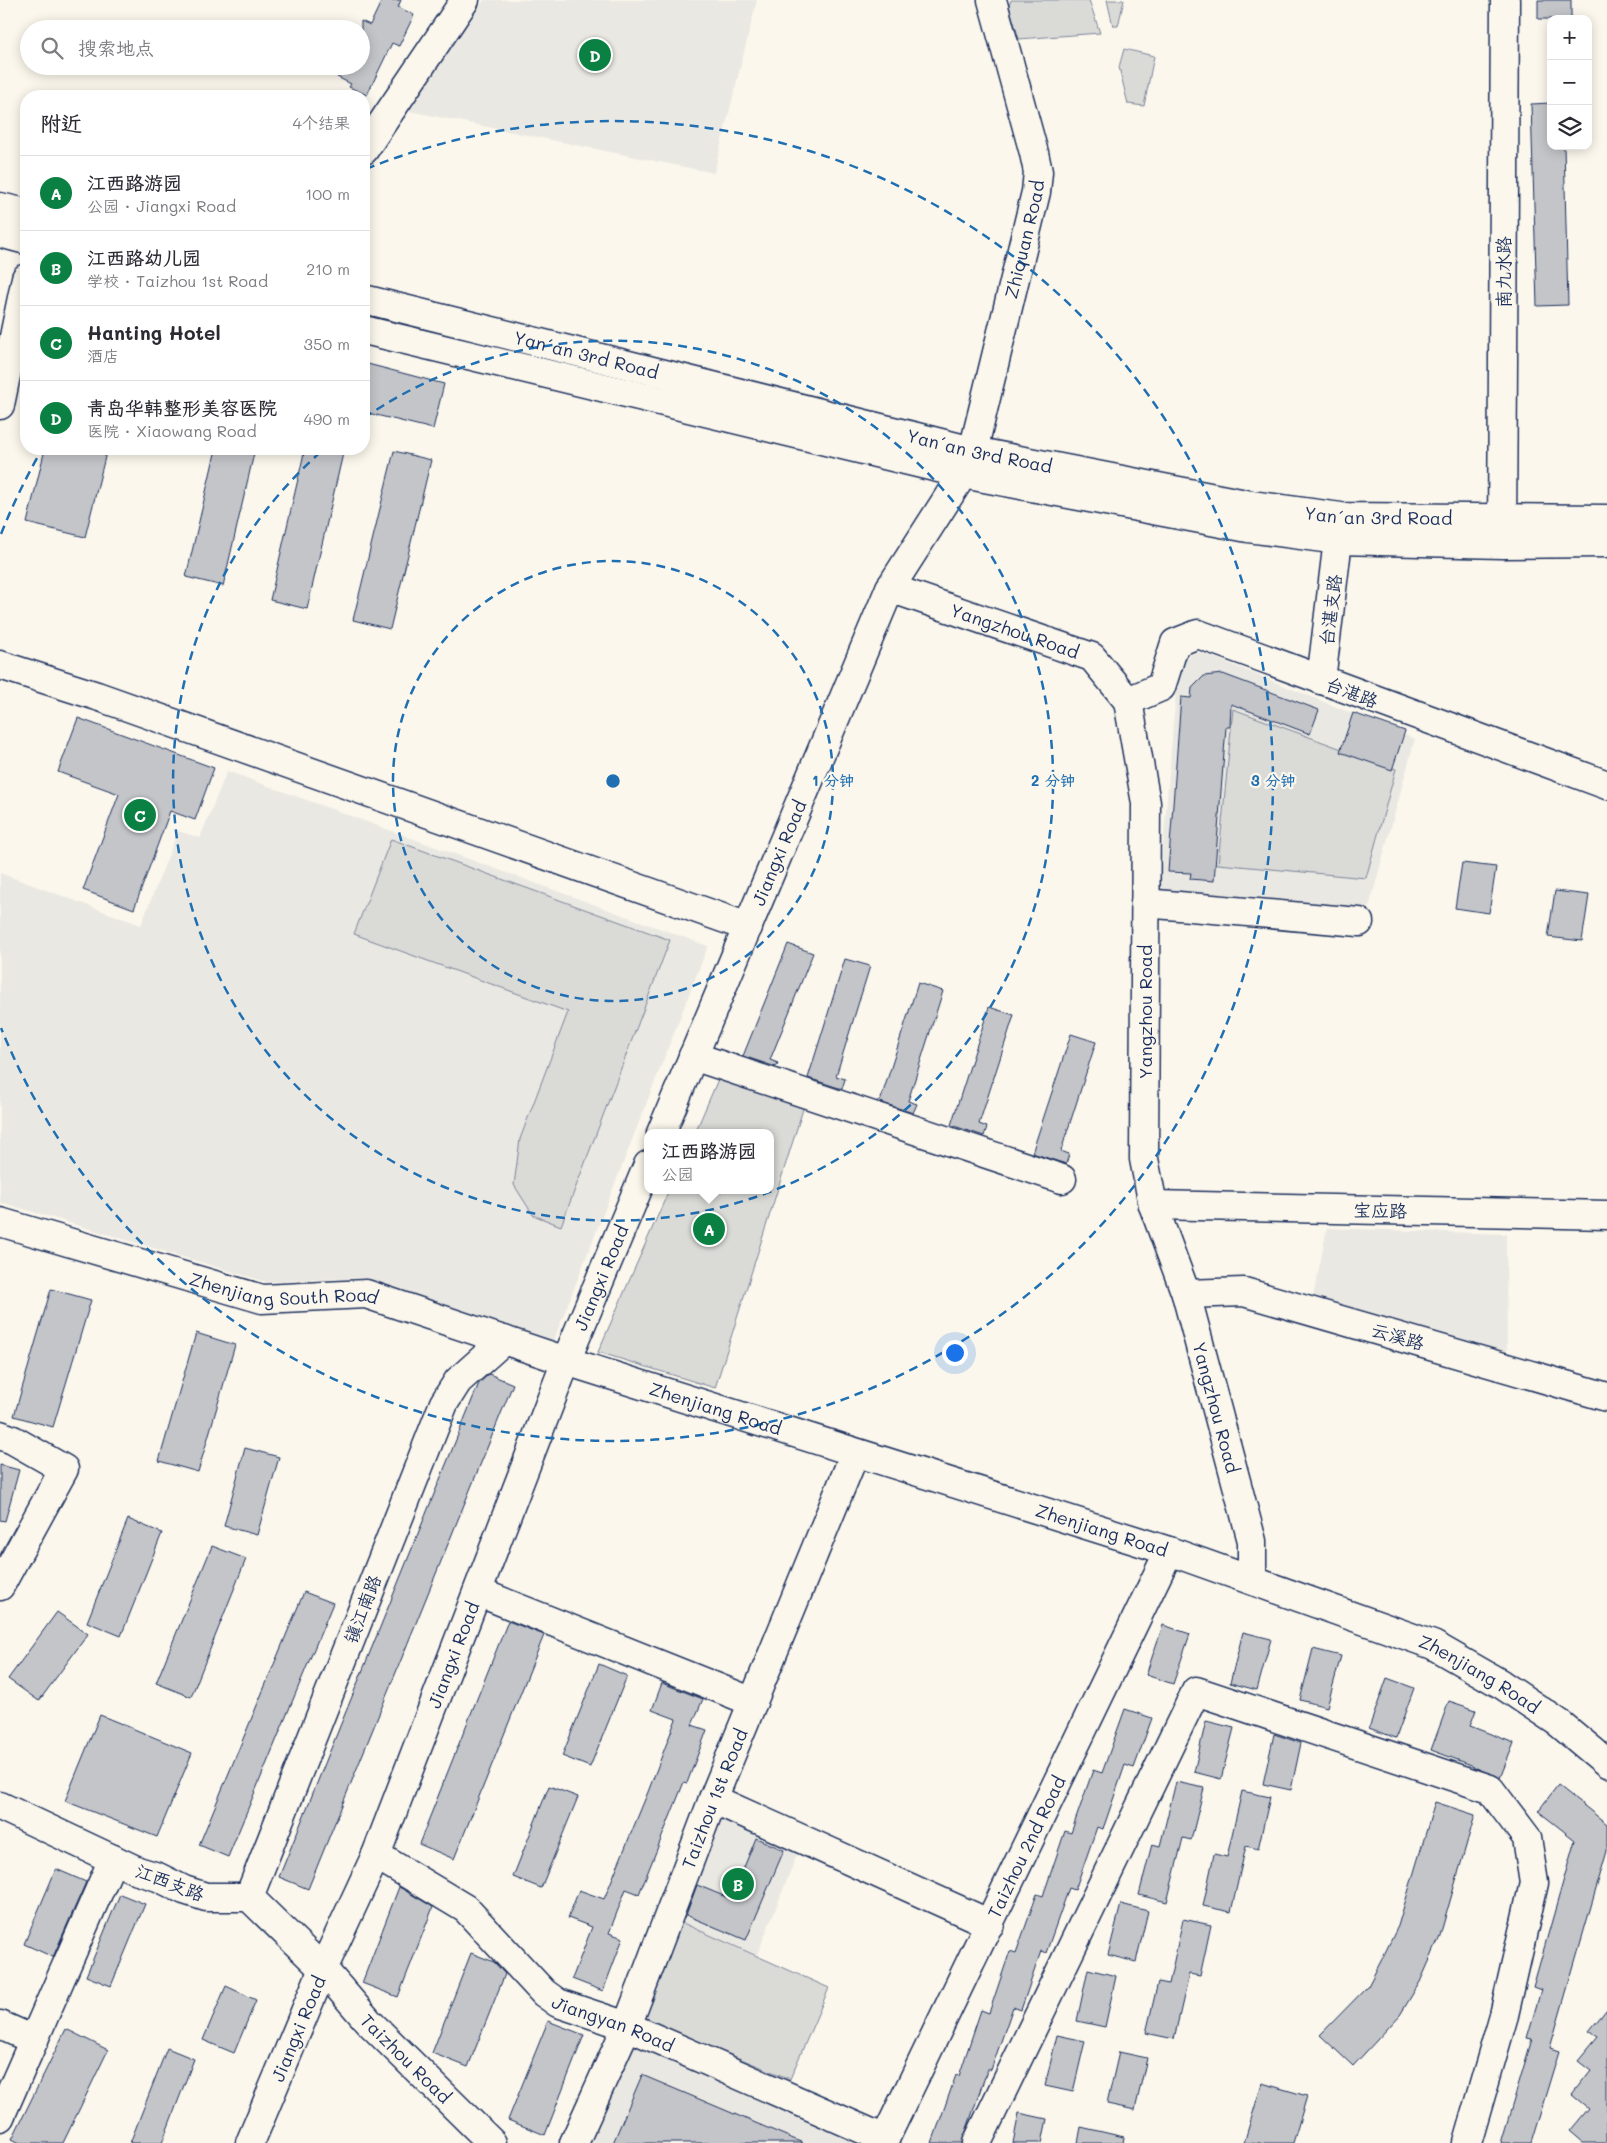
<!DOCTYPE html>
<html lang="zh">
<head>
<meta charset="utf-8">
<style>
  :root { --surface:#fff; --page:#f2f2f3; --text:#2b2b33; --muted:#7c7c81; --line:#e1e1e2; --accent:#0b8043 }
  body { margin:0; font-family:Mali,"LXGW WenKai TC",sans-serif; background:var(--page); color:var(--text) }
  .controls { position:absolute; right:15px; top:15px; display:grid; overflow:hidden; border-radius:10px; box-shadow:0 2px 12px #0003 }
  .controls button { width:45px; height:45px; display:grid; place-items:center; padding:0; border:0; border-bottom:1px solid var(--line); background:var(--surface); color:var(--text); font:25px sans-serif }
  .you { position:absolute; left:954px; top:1352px; width:18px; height:18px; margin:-12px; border:4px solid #fff; border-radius:50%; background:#1a73e8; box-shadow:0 0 0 8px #1a73e833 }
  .badge { display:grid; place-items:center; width:32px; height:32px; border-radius:50%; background:var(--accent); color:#fff; font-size:16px; font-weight:700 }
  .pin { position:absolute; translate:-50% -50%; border:2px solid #fff; box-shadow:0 1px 5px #0006 }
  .popup { position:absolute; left:644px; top:1129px; width:130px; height:65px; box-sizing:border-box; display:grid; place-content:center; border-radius:10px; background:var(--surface); filter:drop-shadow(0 1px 4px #0005); font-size:16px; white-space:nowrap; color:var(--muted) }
  .popup b { font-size:19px; color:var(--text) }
  .popup::after { content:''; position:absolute; left:50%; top:100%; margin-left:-10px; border:10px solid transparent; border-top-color:var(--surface) }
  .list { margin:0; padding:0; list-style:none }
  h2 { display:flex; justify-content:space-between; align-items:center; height:65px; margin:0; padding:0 20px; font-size:21px }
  h2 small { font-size:16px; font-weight:400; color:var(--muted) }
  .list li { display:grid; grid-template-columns:32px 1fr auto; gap:15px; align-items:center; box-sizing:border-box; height:75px; padding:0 20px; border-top:1px solid var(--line) }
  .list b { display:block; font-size:19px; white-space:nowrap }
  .list p { margin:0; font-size:16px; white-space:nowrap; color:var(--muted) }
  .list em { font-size:16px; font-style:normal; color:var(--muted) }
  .icon { flex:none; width:28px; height:28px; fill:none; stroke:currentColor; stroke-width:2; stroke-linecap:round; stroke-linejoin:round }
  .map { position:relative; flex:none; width:1607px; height:2143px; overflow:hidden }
  .search { position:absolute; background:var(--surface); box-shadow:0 2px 12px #0003; left:20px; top:20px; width:350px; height:55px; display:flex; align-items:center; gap:12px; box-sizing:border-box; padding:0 18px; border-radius:28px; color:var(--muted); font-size:19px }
  .panel { position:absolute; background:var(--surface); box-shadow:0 2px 12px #0003; left:20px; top:90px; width:350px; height:365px; border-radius:20px }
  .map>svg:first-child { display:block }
  .built { fill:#eae8e2 }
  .green { fill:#dadad7; stroke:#7a849a }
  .building { fill:#c3c5c9; stroke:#1b2f5e }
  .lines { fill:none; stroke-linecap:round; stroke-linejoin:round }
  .minor-casing { stroke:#1b2f5e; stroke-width:31 }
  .major-casing { stroke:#1b2f5e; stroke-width:31 }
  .minor { stroke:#fbf7ec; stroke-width:28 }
  .major { stroke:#fbf7ec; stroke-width:28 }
  .ring { fill:none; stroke:#1f6fb2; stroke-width:2.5; stroke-dasharray:9 6 }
  .labels { text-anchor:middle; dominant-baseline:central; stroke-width:4.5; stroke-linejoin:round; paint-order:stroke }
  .street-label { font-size:18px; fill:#1b2f5e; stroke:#fbf7ec }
  .centre { fill:#1f6fb2; stroke:#fbf7ec; stroke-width:2.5 }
  .ring-label { font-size:15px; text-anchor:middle; font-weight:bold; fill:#1f6fb2; stroke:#fbf7ec; stroke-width:4.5; stroke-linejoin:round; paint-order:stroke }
</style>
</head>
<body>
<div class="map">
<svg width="1607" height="2143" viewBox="0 0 1607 2143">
  <rect width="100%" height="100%" fill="#fbf7ec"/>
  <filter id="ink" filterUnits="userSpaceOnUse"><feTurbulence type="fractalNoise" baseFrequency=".02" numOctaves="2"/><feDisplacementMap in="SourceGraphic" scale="10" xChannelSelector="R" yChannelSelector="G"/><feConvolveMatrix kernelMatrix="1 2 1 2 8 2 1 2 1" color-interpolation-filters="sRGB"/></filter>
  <g filter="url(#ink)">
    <path class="built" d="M484,0H757L714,173L409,111Z
      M1201,652L1415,739L1368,911L1159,893L1178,667L1192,654Z
      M227,771L708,946L553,1342L363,1278L266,1282L0,1202V873L141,925L178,831L200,838Z
      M1327,1228L1506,1234L1507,1358L1312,1303Z
      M717,1811L800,1847L757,1955L676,1920Z
      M635,2043L865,2143H590Z"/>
    <path class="green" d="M1011,0H1089L1100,33L1019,39L1009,6Z
      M1107,0H1124L1118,26H1113Z
      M1124,49L1154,56L1144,106L1128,104L1119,67Z
      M1233,709L1396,769L1366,878L1218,864Z
      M391,839L670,940L561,1226L533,1215L514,1185L520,1139L568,1012L354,934Z
      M719,1077L804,1106L715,1388L598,1352L669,1190H770V1133H695Z
      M676,1920L829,1988L790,2079L638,2017Z"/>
    <path class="building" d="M382,0H401L398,7L414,15L399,46L392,43L367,95L349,87L351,84L337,77L342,66H361V21L370,25Z
      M1538,0H1571V19H1538Z
      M1551,103V146H1564L1568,305L1537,306L1531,104Z
      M364,363L444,384L433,429L364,412Z
      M45,449H107L85,537L27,523Z
      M216,449H255L223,586L186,577Z
      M305,449H344L307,609L270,600Z
      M394,451L431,460L390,629L353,620Z
      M1223,674L1319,710L1310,734L1231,704L1230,727H1226L1214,881L1190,879L1191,873L1168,872L1181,697L1191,698L1192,688L1204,676Z
      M1353,713L1405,731L1392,770L1340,752Z
      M78,718L214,768L195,820L170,811L134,909L83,890L119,794L58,772Z
      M1462,863L1496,867L1489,913L1455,908Z
      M1555,891L1589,895L1582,941L1548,937Z
      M788,944L813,953L770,1060L778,1063L776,1067L743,1056Z
      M845,959L870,966L836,1076L845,1079L842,1089L808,1078Z
      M918,983L943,991L908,1101L917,1104L913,1113L880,1102Z
      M989,1007L1014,1015L979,1124L987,1127L984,1136L951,1125Z
      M1071,1034L1096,1042L1061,1151L1069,1154L1066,1164L1032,1153Z
      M51,1289L91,1300L53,1427L14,1416Z
      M196,1333L235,1345L198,1472L159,1461Z
      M489,1374L513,1384L308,1889L279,1877L479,1383Z
      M245,1448L279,1457L257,1535L224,1526Z
      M0,1465L19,1470L5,1521L0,1520Z
      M128,1519L162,1533L121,1636L87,1622Z
      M212,1546L246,1559L191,1697L156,1683Z
      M304,1592L333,1603L228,1857L199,1845Z
      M57,1612L88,1634L39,1701L8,1679Z
      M508,1621L544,1635L454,1859L419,1844Z
      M1163,1625L1190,1634L1173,1684L1146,1675Z
      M1243,1632L1271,1639L1257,1690L1230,1683Z
      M1313,1649L1341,1656L1327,1707L1300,1700Z
      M599,1664L627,1676L590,1767L562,1756Z
      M1387,1678L1414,1688L1396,1738L1369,1728Z
      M662,1683L703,1699L692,1725L707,1730L687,1783L684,1782L639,1894L626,1889L609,1933L623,1938L603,1991L572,1979L592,1927L568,1918L579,1890L604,1899L648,1792L676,1719L652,1710Z
      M1449,1701L1476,1710L1470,1726L1514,1743L1500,1778L1474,1767V1766L1431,1750Z
      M1125,1709L1152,1718L1134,1768L1125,1765L1103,1829L1097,1827L1075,1890L1069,1888L1046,1953L1041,1951L1021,2010L1013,2007L991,2070L988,2068L962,2143H932L956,2075L959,2076L981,2010L989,2013L1010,1951L1016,1953L1037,1894L1043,1896L1065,1831L1071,1833L1093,1770L1102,1773Z
      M100,1715L192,1753L157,1837L65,1801Z
      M1206,1721L1234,1728L1221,1779L1194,1772Z
      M1274,1734L1301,1743L1291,1790L1263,1784Z
      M1176,1782L1204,1788L1191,1840L1183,1838L1167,1902L1139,1895L1152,1844L1160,1846Z
      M1558,1785L1607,1824V1851L1550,2048L1559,2051L1531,2143H1501L1532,2039L1527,2038L1541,1990L1533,1987L1575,1840L1538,1811Z
      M549,1786L578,1797L541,1888L513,1877Z
      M1242,1791L1270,1797L1258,1849L1246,1846L1231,1912L1203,1906L1214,1854L1227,1857Z
      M1435,1802L1475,1815L1439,1939L1420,1982L1400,2015L1353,2066L1320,2035L1368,1986L1381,1961L1398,1926Z
      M756,1838L784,1850L746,1940L686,1915L697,1885L731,1899Z
      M56,1869L86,1882L53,1957L24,1944Z
      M399,1887L433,1907L398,1997L362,1983Z
      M120,1894L145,1904L111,1986L86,1976Z
      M1121,1904L1148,1911L1136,1962L1108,1955Z
      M1183,1919L1211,1925L1200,1976L1189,1974L1174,2039L1146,2033L1158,1982L1169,1984Z
      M471,1953L494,1962L505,1974L468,2067L432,2053Z
      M1088,1969L1116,1976L1105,2027L1077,2021Z
      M226,1986L256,2000L234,2053L203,2040Z
      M1607,2009V2143H1583L1569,2131L1588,2108L1572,2095L1591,2071L1578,2061L1598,2037L1589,2031Z
      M548,2021L584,2035L545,2135L508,2120Z
      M66,2029L108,2050L63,2143H20L12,2139Z
      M1057,2035L1085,2041L1073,2092L1045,2086Z
      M167,2048L194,2059L162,2143H130Z
      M1119,2052L1147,2058L1135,2110L1107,2104Z
      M642,2075L803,2143H613Z
      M1262,2083L1307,2096L1293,2143H1244Z
      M1019,2113L1047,2119L1042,2143H1013Z
      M1081,2127L1124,2137L1123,2143H1078Z"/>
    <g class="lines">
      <g class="minor-casing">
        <g id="minor">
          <path d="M364,150L465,0"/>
          <path d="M0,405L26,278"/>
          <path id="s1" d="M973,451L1036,192L1038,172L1034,153L992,0"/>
          <path d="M1502,541L1505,0"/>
          <path id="s2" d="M890,588L1092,657L1128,701L1146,803L1144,1159L1153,1205L1186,1294L1252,1541V1580"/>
          <path d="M0,665L97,696L748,927"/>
          <path d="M1321,680L1338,540"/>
          <path d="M1128,701L1161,687L1175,643L1198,634L1607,785"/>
          <path d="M1145,903L1359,922"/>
          <path d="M693,1056L1062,1179"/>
          <path d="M1153,1205L1607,1215"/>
          <path id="s3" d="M0,1222L262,1299L366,1294L566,1361L1169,1551L1433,1645L1501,1684L1559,1723L1607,1763"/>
          <path d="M1186,1294L1244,1292L1607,1397"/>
          <path d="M0,1435L13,1440L64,1469L0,1586"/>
          <path d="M478,1592L753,1702"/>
          <path d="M713,1799L990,1924"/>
          <path id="s4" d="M0,1806L138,1871L158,1877L184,1890L206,1897H249L323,1969L368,2021L492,2143"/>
          <path id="s5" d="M376,1855L466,1909L544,1993L558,2003L627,2026L885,2139"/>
          <path d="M249,1897L444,1403L458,1381L504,1340"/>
          <path d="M0,2025L34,2040"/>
          <path d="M0,2117L113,1859"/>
          <path id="s6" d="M574,2143L627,2026L713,1799L855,1453"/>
          <path id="s7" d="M883,2143L1169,1551"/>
          <path d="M977,2143L1196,1691L1490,1789L1527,1838L1534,1883L1504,2015L1467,2143"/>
        </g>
      </g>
      <g class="major-casing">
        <g id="major">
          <path d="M0,207L26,213"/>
          <path d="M0,233L26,240"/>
          <path id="s8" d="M364,299L973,451L1251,505L1341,517L1607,519"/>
          <path d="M364,330L963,474L1248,528L1338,540L1502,544L1607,543"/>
          <path id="s9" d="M661,1133L890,588L963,474L970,460"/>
          <path id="s10" d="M250,2143L323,1969L376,1855L566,1361L648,1165"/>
        </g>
      </g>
      <use href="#minor" class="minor"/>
      <use href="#major" class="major"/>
    </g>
  </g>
  <g class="ring">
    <circle cx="613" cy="781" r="220"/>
    <path d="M364 418A440 440 0 1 1 324 449"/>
    <path d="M1 534A660 660 0 0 1 41 451M366 169A660 660 0 1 1 1 1028"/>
  </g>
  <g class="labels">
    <g class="street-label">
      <text stroke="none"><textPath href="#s1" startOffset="218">Zhiquan Road</textPath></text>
      <text transform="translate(1503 272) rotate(-90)">南九水路</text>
      <text stroke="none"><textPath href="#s8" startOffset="229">Yan´an 3rd Road</textPath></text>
      <text stroke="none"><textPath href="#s8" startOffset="634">Yan´an 3rd Road</textPath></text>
      <text stroke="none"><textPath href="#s8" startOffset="1039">Yan´an 3rd Road</textPath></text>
      <text transform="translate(1330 610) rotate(-83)">台湛支路</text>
      <text stroke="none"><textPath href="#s2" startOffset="132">Yangzhou Road</textPath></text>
      <text transform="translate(1352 692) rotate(21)">台湛路</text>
      <text stroke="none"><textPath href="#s9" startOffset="304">Jiangxi Road</textPath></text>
      <text transform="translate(1145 1012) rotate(-90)">Yangzhou Road</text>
      <text transform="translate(1380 1210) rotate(1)">宝应路</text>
      <text stroke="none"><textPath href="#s10" startOffset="934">Jiangxi Road</textPath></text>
      <text stroke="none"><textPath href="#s3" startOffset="294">Zhenjiang South Road</textPath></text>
      <text transform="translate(1398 1336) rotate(16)">云溪路</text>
      <text stroke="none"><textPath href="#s2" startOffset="989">Yangzhou Road</textPath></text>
      <text stroke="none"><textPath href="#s3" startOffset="745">Zhenjiang Road</textPath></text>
      <text stroke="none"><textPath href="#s3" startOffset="1150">Zhenjiang Road</textPath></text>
      <text transform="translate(362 1609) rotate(-69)">镇江南路</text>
      <text stroke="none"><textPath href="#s10" startOffset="529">Jiangxi Road</textPath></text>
      <text stroke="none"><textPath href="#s3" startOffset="1555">Zhenjiang Road</textPath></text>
      <text stroke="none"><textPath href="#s6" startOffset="372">Taizhou 1st Road</textPath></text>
      <text stroke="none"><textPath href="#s7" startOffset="329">Taizhou 2nd Road</textPath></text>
      <text transform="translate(170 1882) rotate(21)">江西支路</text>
      <text stroke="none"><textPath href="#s5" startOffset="296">Jiangyan Road</textPath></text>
      <text stroke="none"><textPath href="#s10" startOffset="124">Jiangxi Road</textPath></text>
      <text stroke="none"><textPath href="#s4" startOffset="494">Taizhou Road</textPath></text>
    </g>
  </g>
  <circle cx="613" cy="781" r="8" class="centre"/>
  <g class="ring-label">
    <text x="833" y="786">1 分钟</text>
    <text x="1053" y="786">2 分钟</text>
    <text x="1273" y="786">3 分钟</text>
  </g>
</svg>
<div class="controls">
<button>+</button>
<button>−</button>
<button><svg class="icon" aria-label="layers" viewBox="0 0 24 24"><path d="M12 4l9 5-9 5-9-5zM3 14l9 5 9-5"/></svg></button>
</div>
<div class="you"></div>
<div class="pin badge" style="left:709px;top:1229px">A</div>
<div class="popup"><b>江西路游园</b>公园</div>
<div class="pin badge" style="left:738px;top:1884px">B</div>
<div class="pin badge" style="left:140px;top:815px">C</div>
<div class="pin badge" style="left:595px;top:55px">D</div>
<div class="search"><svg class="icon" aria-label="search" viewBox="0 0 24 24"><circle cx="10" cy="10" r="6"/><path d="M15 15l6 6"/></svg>搜索地点</div>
<section class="panel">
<h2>附近<small>4个结果</small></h2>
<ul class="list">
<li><span class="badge">A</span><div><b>江西路游园</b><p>公园 · Jiangxi Road</p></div><em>100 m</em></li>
<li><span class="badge">B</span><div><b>江西路幼儿园</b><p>学校 · Taizhou 1st Road</p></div><em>210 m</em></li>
<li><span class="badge">C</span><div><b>Hanting Hotel</b><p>酒店</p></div><em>350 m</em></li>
<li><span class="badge">D</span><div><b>青岛华韩整形美容医院</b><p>医院 · Xiaowang Road</p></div><em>490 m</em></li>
</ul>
</section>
</div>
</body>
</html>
